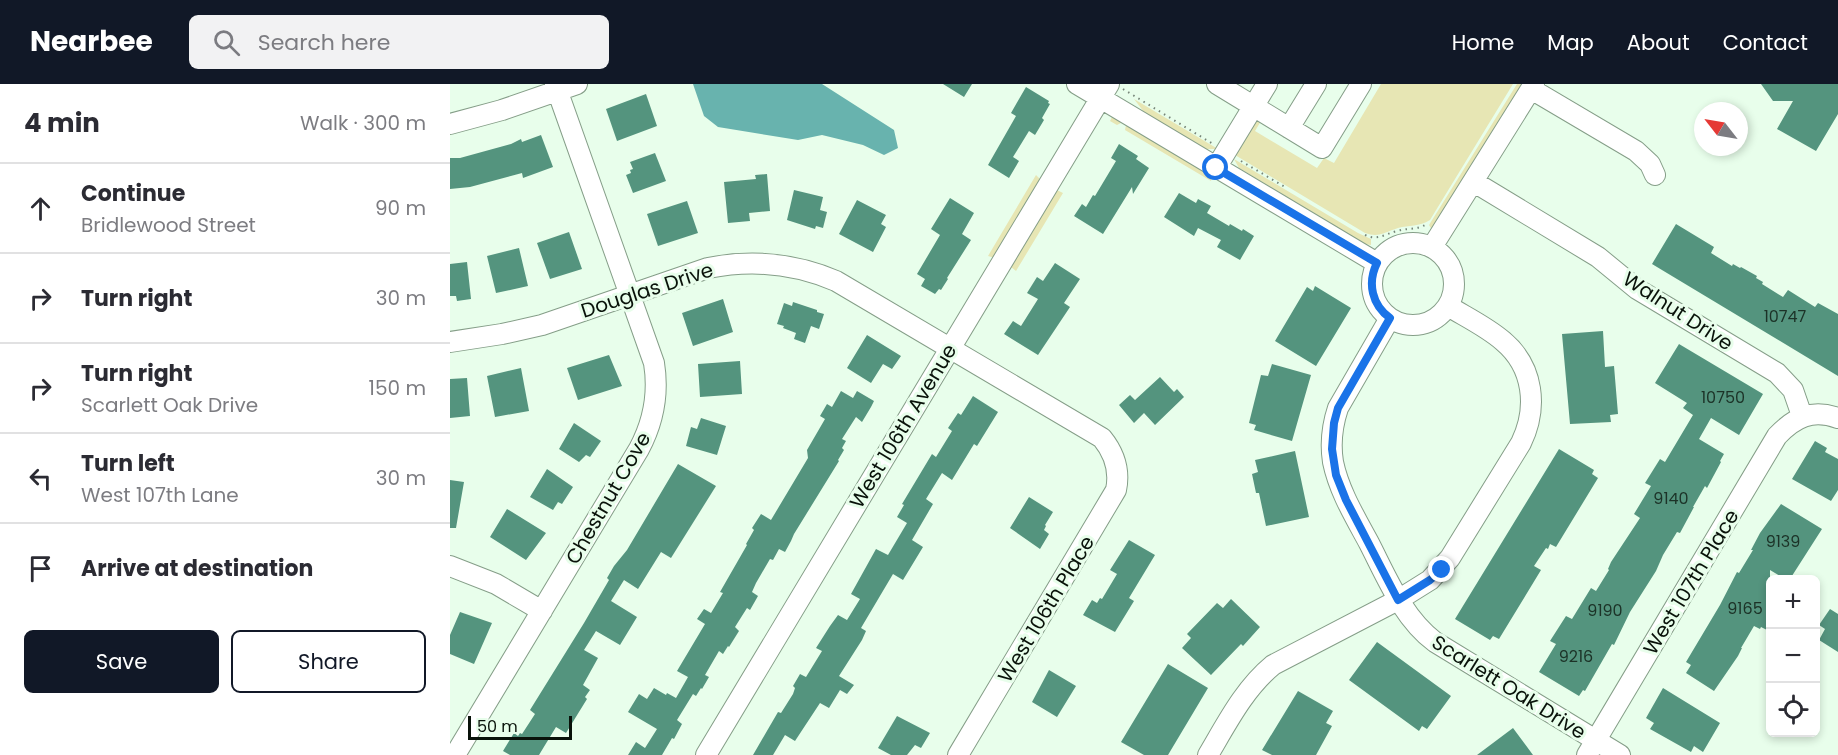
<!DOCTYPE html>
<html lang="en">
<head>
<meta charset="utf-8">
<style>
  :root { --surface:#fff; --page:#f2f2f3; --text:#2b2b33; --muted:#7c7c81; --line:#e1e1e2; --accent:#111827 }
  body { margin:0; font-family:Poppins,sans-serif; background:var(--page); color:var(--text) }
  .controls { position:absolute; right:18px; bottom:18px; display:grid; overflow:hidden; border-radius:9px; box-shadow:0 3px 9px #0003 }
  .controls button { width:54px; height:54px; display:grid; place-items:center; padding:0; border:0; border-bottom:2px solid var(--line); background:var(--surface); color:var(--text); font:30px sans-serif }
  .compass { position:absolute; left:1244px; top:18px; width:54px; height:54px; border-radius:50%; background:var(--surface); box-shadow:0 3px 9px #0003; rotate:301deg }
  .scale { position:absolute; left:18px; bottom:15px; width:104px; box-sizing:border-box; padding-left:6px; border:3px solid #09120a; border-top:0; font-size:16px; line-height:21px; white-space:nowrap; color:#09120a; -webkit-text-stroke:4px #e8feeb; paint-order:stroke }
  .stop { position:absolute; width:18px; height:18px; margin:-14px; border:4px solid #1a73e8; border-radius:50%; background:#fff }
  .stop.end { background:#1a73e8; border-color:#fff; box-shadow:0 2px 6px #0008 }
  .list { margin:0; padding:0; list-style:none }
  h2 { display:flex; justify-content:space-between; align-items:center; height:78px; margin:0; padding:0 24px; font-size:26px }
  h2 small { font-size:20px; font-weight:400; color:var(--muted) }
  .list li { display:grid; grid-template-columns:39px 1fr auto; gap:18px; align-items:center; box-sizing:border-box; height:90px; padding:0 24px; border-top:2px solid var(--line) }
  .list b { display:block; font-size:22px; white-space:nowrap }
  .list p { margin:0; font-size:20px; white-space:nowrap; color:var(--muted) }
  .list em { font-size:20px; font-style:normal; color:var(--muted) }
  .actions { display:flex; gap:12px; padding:18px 24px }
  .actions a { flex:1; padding:14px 0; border:2px solid var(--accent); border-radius:9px; text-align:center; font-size:21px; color:var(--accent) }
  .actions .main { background:var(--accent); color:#fff }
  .icon { flex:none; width:33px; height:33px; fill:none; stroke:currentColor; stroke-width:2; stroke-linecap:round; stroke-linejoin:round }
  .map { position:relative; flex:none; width:1388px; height:671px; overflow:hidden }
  header { display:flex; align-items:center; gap:36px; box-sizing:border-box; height:84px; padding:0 30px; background:var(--accent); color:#fff }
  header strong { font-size:28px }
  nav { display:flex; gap:33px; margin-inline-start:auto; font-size:21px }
  .search { width:420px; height:54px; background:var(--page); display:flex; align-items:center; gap:15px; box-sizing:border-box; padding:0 21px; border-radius:9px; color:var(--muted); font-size:22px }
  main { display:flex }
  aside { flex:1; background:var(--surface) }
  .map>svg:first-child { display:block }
  .green { fill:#e7e6b4 }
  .water { fill:#68b3ae }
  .building { fill:#54947e }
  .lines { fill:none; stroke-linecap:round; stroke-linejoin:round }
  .minor-casing { stroke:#859e88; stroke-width:22 }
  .path { stroke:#768578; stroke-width:2; stroke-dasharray:1.5 4.5; stroke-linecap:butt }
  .minor { stroke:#fff; stroke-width:20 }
  .route { stroke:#1a73e8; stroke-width:8 }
  .labels { text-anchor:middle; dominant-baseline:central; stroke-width:6; stroke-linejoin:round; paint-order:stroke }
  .number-label { font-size:16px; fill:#1c3227 }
  .street-label { font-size:20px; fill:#09120a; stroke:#e8feeb }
</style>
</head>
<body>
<header>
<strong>Nearbee</strong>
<div class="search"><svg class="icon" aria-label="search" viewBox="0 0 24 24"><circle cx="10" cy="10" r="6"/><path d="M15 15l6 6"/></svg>Search here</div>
<nav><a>Home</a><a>Map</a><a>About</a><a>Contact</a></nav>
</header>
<main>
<aside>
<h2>4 min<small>Walk · 300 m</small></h2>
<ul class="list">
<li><svg class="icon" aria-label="ahead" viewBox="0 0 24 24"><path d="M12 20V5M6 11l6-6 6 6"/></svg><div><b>Continue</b><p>Bridlewood Street</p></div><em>90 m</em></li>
<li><svg class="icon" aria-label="right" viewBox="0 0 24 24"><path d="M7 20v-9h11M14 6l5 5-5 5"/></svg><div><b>Turn right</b></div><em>30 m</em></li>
<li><svg class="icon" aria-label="right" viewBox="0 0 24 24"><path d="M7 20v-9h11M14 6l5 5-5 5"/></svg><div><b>Turn right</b><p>Scarlett Oak Drive</p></div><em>150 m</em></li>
<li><svg class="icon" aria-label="left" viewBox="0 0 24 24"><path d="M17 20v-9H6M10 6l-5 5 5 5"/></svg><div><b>Turn left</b><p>West 107th Lane</p></div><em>30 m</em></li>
<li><svg class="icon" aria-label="arrive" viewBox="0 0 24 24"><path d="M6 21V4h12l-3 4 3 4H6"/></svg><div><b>Arrive at destination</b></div></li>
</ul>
<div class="actions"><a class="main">Save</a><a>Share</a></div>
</aside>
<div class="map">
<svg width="1388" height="671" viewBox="0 0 1388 671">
  <rect width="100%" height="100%" fill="#e8feeb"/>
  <path class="green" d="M931,0H1063L980,136C969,143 959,141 948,144C935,148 929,154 915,149L785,71L807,33L811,37L805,47L867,84L874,74L884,79Z
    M1067,0H1074L982,146L979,141Z
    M684,15L768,65H755L694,28Z
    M662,33L667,34L762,91L761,97L675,46L676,41L673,38L667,41L660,37Z
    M784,75L908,149L921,155V161L915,160L789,84Z
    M586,91L591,96L545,174L538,172Z
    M607,106L613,109L566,187L561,183Z"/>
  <path class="water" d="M243,0H372L444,46L448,64L434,71L413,61L372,51L348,56L268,43L254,32Z"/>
  <path class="building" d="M493,0H522L514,13Z
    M1311,0H1388V30L1366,67L1327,45L1343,17H1323Z
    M576,3L599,17L598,19L600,20L592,34L594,36L585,51L579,47L563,73L569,77L559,94L538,81L566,32L561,29Z
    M196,10L207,42L167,57L156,25Z
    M91,51L103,83L73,94L72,89L20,103L0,105V74H10L61,60L71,55L72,58Z
    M669,60L688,72L686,75L699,84L683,110L682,103L653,150L624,132L632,120L636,123L643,111L645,112L666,77L661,74Z
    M205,69L216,97L183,109L176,91L181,89L180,86L183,85L180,78Z
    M317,90L320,127L299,129L300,137L278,139L274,98L306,95L305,91Z
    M344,106L373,113L370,126L377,128L373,144L366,142L365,145L337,136Z
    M729,109L746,119L748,115L761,122L757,129L779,142L780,140L792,147L793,145L804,152L790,176L767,163L771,156L748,144L744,152L714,133Z
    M500,114L524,129L512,150L521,156L497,194L498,195L491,206L489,205L485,210L471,202L475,195L467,190L490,151L481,145Z
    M407,116L436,131L431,140L436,143L423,168L389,150Z
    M237,117L248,149L208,162L197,130Z
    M1226,140L1264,163L1261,169L1282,182L1283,180L1290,184L1291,183L1307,192L1306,194L1313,198L1312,200L1333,213L1338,206L1365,223L1368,219L1388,230V292L1202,180Z
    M119,148L132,185L100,195L87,159Z
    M69,164L78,202L46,209L37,172Z
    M17,178L21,215L7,217L6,212H0V180Z
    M605,179L630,195L614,219L620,223L588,271L554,250L563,237L571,242L588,215L577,209L587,193L593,197Z
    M865,202L901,224L866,282L825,257L857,203L863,207Z
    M273,215L283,248L243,262L232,229Z
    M343,218L367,226V228L374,230L369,245L361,242L355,259L344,255L346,249L333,244L334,242L327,240L334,219L342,222Z
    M1153,247L1155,283L1164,282L1168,330L1160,331L1161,338L1120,340L1112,250Z
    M417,251L451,272L442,285L433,280L421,299L397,284Z
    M1229,260L1313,310L1289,351L1261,334L1249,355L1274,370L1270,377L1271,378L1257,404L1255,402L1243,423H1244L1230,449L1227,448L1213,471L1206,487L1180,528L1164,561L1162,560L1135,607L1133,606L1129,612L1089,588L1106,560L1100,557L1116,532L1122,535L1141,504L1146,507L1159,486L1158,485L1161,478L1190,434L1184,430L1201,402L1195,399L1210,375L1215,378L1243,331L1233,324L1237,319L1205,299Z
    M159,271L172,302L128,316L117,284Z
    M290,277L292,310L250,313L248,280Z
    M822,280L861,291L842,357L804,346L806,341L799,339L811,291L818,292Z
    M71,284L79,327L45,333L37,292Z
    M710,293L724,308L727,305L734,313L705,341L694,329L684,339L669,321L680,311L685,316Z
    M17,294L20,332L0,334V295Z
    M391,307L403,314L407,307L424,317L421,323L412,338L406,333L392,355L396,357L392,364L394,366L388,376L389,377L344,450L341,457L335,468L329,465L323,476L320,475L306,499L302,508L308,512L300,526L297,524L285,543L289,547L279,563L278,562L273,570L269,567L255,591L259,593L252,605L251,604L246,612L243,610L227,636L232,640L224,655L222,654L212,671H178L186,658L195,664L207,645L178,628L189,610L197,615L204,604L216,611L217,609L226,614L238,593L227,587L255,540L247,535L254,525L261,529L273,509L270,508L297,461L296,460L304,446L302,444L311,430L321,436L358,374L357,366L375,335L370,332L377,320L382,323Z
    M523,312L548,328L527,362L524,360L502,396L492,389L476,415L483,420L462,456L473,463L453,496L443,490L411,544L416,547L412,556L389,592L404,601L397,610L390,606L379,624L370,619L345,657L335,651L323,671H303L328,628L331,629L343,610L345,604L343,602L350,590L356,593L372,567L366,564L380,542L388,531L397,536L410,515L401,510L426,465L438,471L457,439L447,433L454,421L452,420L482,370L486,373L502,347L498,344L508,329L511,331Z
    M251,334L276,342L267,371L236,362L241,343L247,345Z
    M124,339L151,357L140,373L136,371L129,378L109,365Z
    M1365,357L1377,364L1375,368L1388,375V406L1381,417L1342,395Z
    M1109,365L1144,386L1142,390L1148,394L1106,463L1100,460L1098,465L1096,464L1084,482L1091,486L1049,555L1043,552L1040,556L1005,535Z
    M845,367L859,433L816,442L809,409H806L802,390L808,388L805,376Z
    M228,380L266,402L221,474L211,468L188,505L174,496L161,517L187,533L170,561L146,547L134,566L148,574L133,601L140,606L135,613L137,615L116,649L106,643L89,671H60L53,667L64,649L68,652L70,649L72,650L85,630L80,626L134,539L159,496L157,494L164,482L177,466Z
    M97,385L123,403L112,420L108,418L103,426L80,413Z
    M0,396L14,398L6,444H0Z
    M579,413L603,428L595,441L596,442L594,446L599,450L590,465L560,444Z
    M1331,420L1372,445L1340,495H1335L1320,486V540L1317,546L1311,543L1310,545L1304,542L1291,564H1292L1288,572L1264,607L1236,589L1241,581L1236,578L1270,521L1287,488L1289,489L1303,466H1301L1310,449Z
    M57,425L96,449L76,476L40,453Z
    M679,456L705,471L679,514L684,517L665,548L633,531L642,516L647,519L650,514L652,515L667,490L660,486Z
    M781,515L810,543L793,562L791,560L761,591L732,564L741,554L737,550L767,519L773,524Z
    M1380,525L1388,530V568L1369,556L1375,545L1369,541Z
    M10,528L42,539L24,580L0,570V551Z
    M927,558L1001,612L977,645L972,642L969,647L899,596Z
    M718,580L758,604L718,671H694L671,658Z
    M599,586L626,602L607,633L582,618Z
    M1213,604L1270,639L1253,668L1244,662L1241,668L1200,645L1204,639L1196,634Z
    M848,607L883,627L876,639L882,642L866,671H822L812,666Z
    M447,632L480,649L471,664L465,661L457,671H441L428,664Z
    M1063,644L1083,671H1027Z"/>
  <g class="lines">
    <g class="minor-casing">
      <path id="minor" d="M627,0L927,179
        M767,0L872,64L911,0
        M1081,5L1186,67L1200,80L1205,91
        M0,40L52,26L127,0
        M839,44L866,0
        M766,84L817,0
        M1024,98L1148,173L1187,205L1327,289L1343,306L1352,332
        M922 200a41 41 0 1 1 82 0a41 41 0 1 1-82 0Z
        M982,163L1084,0
        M940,234L888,324C882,342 880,359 883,378C889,407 905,433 919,459C937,494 953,534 985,558L1170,671
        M0,258L52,250L92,241L258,184C303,175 344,179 386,197L652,354C665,370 670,387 666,406L508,671
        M0,482L46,500L92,527
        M5,671L189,365C204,337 209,310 204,279L105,0
        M256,671L659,0
        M758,671C777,639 794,605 823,581L948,516L980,496L1000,474L1071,359C1088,324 1084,283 1053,257C1037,243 1016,233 998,222
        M1137,671L1327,352C1345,333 1362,325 1388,334"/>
    </g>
    <path class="path" d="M673,5L763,60
      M791,77L835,103
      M915,151C927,157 935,150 947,147C956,144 966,146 975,141"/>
    <use href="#minor" class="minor"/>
  </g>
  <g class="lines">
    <path class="route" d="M766,84L927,179C917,199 922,221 940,234L888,324L884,339L882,365L886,391L896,416L948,516L980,496L992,486"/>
  </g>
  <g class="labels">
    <g class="number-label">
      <text x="1335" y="232">10747</text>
      <text x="1273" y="313">10750</text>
      <text x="1221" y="414">9140</text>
      <text x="1333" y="457">9139</text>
      <text x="1295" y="524">9165</text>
      <text x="1155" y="526">9190</text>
      <text x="1126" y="572">9216</text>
    </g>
    <g class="street-label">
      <text transform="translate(197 206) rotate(-18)">Douglas Drive</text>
      <text transform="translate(1228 227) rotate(33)">Walnut Drive</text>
      <text transform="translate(453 342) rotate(-59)">West 106th Avenue</text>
      <text transform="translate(158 414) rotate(-60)">Chestnut Cove</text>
      <text transform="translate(1241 498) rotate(-59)">West 107th Place</text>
      <text transform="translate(596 525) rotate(-59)">West 106th Place</text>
      <text transform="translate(1059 603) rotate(32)">Scarlett Oak Drive</text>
    </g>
  </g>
</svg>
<div class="controls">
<button>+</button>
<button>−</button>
<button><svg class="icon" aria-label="locate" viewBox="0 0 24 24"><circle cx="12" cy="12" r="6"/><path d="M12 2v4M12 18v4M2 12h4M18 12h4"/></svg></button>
</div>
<svg class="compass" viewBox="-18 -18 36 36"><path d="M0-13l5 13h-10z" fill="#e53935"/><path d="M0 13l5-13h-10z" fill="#7c7c81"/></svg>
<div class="scale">50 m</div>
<div class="stop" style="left:766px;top:84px"></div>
<div class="stop end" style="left:992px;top:486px"></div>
</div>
</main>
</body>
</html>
